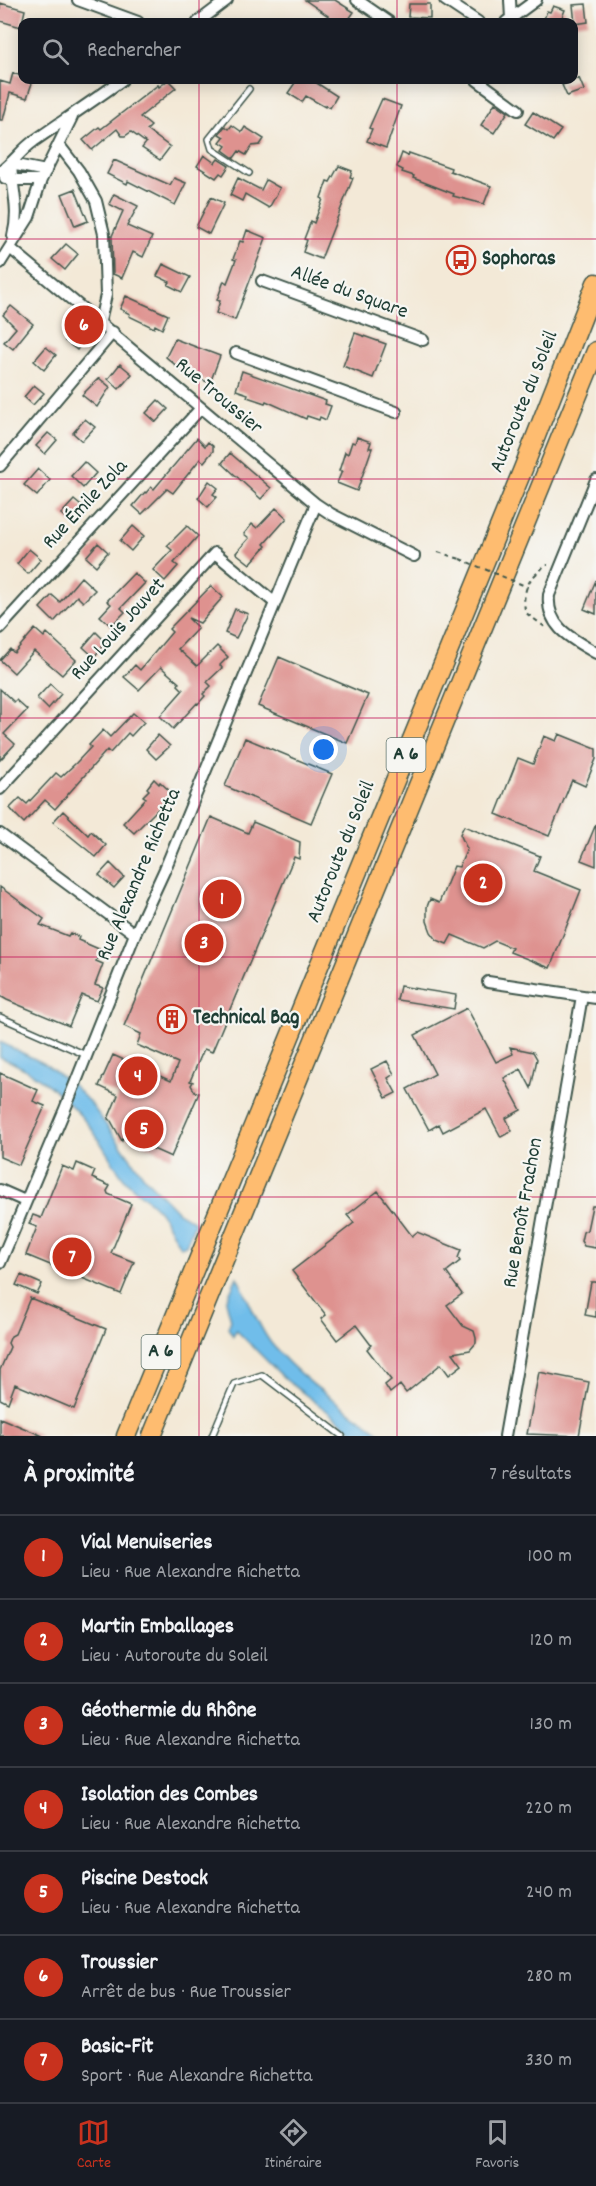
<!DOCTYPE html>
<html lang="fr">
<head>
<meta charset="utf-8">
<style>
  :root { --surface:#171b24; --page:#20242c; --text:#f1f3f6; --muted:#9ea1a6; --line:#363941; --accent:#c8321e }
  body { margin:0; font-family:Dekko,sans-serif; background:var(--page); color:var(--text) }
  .you { position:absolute; left:324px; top:750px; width:21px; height:21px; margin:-15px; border:4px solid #fff; border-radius:50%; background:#1a73e8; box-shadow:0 0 0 9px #1a73e833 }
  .badge { display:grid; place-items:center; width:39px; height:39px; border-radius:50%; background:var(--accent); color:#fff; font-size:20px; font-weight:700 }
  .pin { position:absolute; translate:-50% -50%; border:3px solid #fff; box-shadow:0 2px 6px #0006 }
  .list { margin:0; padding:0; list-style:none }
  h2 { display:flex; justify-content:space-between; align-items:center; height:78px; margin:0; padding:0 24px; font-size:26px }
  h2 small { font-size:20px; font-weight:400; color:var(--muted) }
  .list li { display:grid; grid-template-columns:39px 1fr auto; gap:18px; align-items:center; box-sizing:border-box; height:84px; padding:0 24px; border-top:2px solid var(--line) }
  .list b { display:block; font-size:22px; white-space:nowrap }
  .list p { margin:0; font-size:20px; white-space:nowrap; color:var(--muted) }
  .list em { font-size:20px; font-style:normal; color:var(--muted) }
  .icon { flex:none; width:33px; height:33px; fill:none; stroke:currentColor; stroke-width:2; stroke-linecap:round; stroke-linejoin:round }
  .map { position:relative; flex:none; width:596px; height:1436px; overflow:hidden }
  .search { position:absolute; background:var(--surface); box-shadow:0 3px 15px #0003; left:18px; right:18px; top:18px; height:66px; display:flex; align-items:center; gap:15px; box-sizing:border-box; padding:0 21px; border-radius:12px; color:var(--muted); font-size:22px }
  .sheet { height:666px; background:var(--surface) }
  nav { display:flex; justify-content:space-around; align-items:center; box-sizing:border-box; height:84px; border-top:2px solid var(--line); background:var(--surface); font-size:16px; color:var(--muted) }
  nav a { display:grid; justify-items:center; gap:3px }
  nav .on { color:var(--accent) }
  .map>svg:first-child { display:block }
  .water { fill:#70bdea; stroke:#487d8f; stroke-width:1.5 }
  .building { fill:#de928f }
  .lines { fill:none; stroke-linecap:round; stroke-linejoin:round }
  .lane-casing { stroke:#3f574c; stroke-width:8 }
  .street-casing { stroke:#3f574c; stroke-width:14 }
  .highway-casing { stroke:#3f574c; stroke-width:21 }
  .path { stroke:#3f574c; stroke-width:2; stroke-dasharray:4.5 4.5; stroke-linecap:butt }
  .lane { stroke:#fff; stroke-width:5 }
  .street { stroke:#fff; stroke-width:10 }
  .highway { stroke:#febc70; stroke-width:18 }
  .path-bridge { stroke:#3f574c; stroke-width:2; stroke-dasharray:4.5 4.5; stroke-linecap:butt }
  .grid { fill:none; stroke:#c2185b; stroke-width:1.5; stroke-opacity:0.55 }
  .labels { text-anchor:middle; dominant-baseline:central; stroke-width:4.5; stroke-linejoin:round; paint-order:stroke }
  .shield { fill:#f6f6f2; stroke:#60746d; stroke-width:1.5 }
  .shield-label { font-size:20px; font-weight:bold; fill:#1f3d34 }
  .poi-label { font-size:21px; font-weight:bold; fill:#1f3d34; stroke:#f6f6f2; text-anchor:start }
  .street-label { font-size:21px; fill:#1f3d34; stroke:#f6f6f2 }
</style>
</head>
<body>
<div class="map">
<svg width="596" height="1436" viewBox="0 0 596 1436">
  <rect width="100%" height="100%" fill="#f6f6f2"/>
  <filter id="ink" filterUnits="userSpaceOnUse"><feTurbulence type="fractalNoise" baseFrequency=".0167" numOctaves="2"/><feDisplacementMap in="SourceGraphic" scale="12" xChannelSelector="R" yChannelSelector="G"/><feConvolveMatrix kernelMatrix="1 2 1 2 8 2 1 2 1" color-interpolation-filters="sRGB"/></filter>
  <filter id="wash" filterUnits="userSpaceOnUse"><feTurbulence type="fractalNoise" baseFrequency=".008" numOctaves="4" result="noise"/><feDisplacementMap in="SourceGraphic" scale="24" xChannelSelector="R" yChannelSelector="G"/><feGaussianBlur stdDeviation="1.35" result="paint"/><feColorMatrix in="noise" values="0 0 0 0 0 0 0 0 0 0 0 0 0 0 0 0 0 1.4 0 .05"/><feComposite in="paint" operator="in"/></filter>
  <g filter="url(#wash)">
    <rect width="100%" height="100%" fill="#f3e9d7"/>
    <path class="water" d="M0,1042L45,1064L74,1086L91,1104L145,1178L178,1212L195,1222L186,1245L181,1247C177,1244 166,1220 160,1212C150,1200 136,1192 126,1181C112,1164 103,1144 90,1127C66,1097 35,1071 0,1057Z
      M237,1277C249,1299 256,1323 271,1343C302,1382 345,1407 385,1436H360L286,1380L236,1330L233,1336L228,1328L231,1320L226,1301Z"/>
    <g id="blocks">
      <path class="building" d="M305,0H335L354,12L347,22H337Z
        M0,3L25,10L21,27L0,21Z
        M409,4H430V18L408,17Z
        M586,4L588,22L575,24L573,5Z
        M553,6L565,10L560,22H543L547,11L550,12Z
        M13,73L22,76V80H33L27,98L10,93L3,120H0V81L10,84Z
        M579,78L584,90L567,96L562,85Z
        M168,80L176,88L140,117L151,126L147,130L170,147L160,160L142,148L146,143L131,132L125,136H122L117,129L92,150L83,140L99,127L101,129L158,85L159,87Z
        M297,80H312L337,96L330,108L326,105L325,107L306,96L302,102L288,93Z
        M382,99L401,106L386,148L367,141L372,129L369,128Z
        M495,103L508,112L494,133L481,125Z
        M533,112L561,130L553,141L525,124Z
        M232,125L242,132L245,127L264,139L260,145L252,146L246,155L239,151L234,158L223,150L226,146L220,142L224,137L219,134L225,126L229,129Z
        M402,153L408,156L409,153L451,168L450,171L491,186L484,204L453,196L454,194L413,178L414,176L402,172L403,170L397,167Z
        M204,155L215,163L218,159L229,166L223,175L220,173L216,178L197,166Z
        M114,160L170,185L174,178L186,183L175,205L128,181L127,184L107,174Z
        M339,166L352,171L350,177L353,178L321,259L303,252L307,240L304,239L311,221L314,223L323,199L321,198L327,181L330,182Z
        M238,178L261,190L266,180L280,188L269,208L245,194L242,201L230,195Z
        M75,189L88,221L75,226L62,194Z
        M114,194L138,206L127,226L152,237L143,257L133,252L122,278L113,274L112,236L123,211L109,204Z
        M211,197L224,203L209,234L196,227Z
        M247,230L266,238L235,320L216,313L220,301L217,300L224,281L227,283L236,260L233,259L240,241L243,242Z
        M66,244L78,254L65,270L52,259Z
        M163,264L190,277L182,292L168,285L170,282L157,276Z
        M126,296L168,315L162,329L155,325L154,328L129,316L130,314L120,309Z
        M11,306L33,324L13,349L4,342L16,328L3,315Z
        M77,328L87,336L77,350L65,341Z
        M355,333L386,344L373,378L343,366Z
        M175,339L220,356L210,383L185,373L166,357Z
        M46,347L56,355L44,370L34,361Z
        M120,364L132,374L119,389L108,379Z
        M242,371L326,401L325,404L331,406L326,420L320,417L319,420L307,416L306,419L266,401L265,403L247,397L248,394L236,390Z
        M99,378L110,387L97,407L82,395Z
        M34,385L44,393L33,405L24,397Z
        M158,400L168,409L156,422L146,413Z
        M85,419L95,427L82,441L73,433Z
        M48,433L57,440L45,454L36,446Z
        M357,437L371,442L369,448H372L357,491L337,483L342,471H339L345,452L348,454L352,442L355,443Z
        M197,438L205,446L208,442L213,446V451L204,462L200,459L173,493L167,489L142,514L133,506L145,492L146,493L151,487L154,489Z
        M230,453L271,488L261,499L222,463Z
        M84,462L96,473L83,488L71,476Z
        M38,469L50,480L37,496L24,485Z
        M209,481L218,488L213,494L217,497L208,507L198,498Z
        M74,500L86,510L73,525L61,514Z
        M276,508L287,518L264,544L266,546L250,564L236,553L249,538L244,534L252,524L257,528Z
        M133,526L144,536L131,551L120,541Z
        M187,526L198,536L174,563L178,566L165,581L153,570L172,550L167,546Z
        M98,543L108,552L96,566L86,557Z
        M29,549L41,559L28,574L17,564Z
        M134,573L145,583L121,608L125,612L111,626L100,616L111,604L107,601Z
        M81,577L95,590L83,602L77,596L54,622L40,608L52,595L60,602Z
        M596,580V614L584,609Z
        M211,586L223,597L200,623L188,618L198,628L178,649L197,666L217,646L228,657L220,665L222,668L207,682L211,686L203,694L205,696L198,704L197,703L173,729L160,716L183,690L178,685L179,683L161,667L139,690L124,677L135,665L140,670L172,632L169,629Z
        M235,609L248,614L236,638L225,633Z
        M35,629L44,637L47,633L76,660L62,675L34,651L14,673L0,660L10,649L14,653Z
        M96,632L106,642L94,657L83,647Z
        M279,657L368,695L347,743L258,706Z
        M50,684L61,694L48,709L37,698Z
        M0,689L14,702L16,700L27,710L4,734L15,744L0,760Z
        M133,713L144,722L131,736L128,733L110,753L107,750L55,809L45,800L24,823L15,814L10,808L20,798L27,804L56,773L61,777L76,763L91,747L89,745L103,730L110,737Z
        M559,734L596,749V759L585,786L572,780L549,836L496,814L518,758L533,764L544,736L556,741Z
        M158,735L170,746L156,759L146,749Z
        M245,738L332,774L311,823L225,786Z
        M154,779L159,784L160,782L173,794L134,833L123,823L146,798L143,796L149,790L147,788Z
        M63,811L88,835L91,831L106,845L96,857L53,822Z
        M211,817L248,833L253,822L300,842L299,859L294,857L212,1052L204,1049L190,1081L193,1082L191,1085L195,1092L199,1093L171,1157L124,1136L122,1141L111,1121L108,1119L118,1095L99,1086L113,1055L171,1081L178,1063L137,1045L141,1034L124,1026Z
        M596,824V866L581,860Z
        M464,826L540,856L534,871L581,890L550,968L510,952L512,948L495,941L483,948L452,935L447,944L437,940L431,932L427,921V907L430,899L439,903L454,866L459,867L467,849L460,834Z
        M110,863L124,877L114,888L99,875Z
        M0,887L44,919L40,925L68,936L70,933L79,937L78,940L101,950L96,961L103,964L95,985L103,988L97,1001L82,995L69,1026L7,1000L0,996Z
        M400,986L456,995L454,1009L397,1000Z
        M467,1008L496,1062L513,1054L510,1047L533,1052L537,1059L531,1088L521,1069L504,1078L521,1110L506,1118L512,1131L501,1137L486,1109L443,1132L439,1124L429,1130L407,1089L435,1074L415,1035Z
        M387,1061L394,1074L388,1078L396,1093L386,1098L371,1069Z
        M0,1073L38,1090L33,1101L45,1106L19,1165L0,1157Z
        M77,1163L95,1171L92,1178L110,1186L107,1191L108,1194L131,1204L111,1253L134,1262L121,1294L26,1255L37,1227L29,1224L33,1215L41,1218L62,1166L74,1171Z
        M378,1191L412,1236L417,1232L461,1250L458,1258L460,1261L446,1272L462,1294L447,1305L463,1326L474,1331L476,1338V1343L470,1350L453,1353L462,1365L449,1375L441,1364L406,1393L400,1385L390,1393L385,1385L391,1380L367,1349L371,1345L356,1325L337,1340L321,1319L326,1315L292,1271L354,1223L347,1215Z
        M592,1206H596V1248L584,1246L581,1241L583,1232L587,1230Z
        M21,1275L42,1284L37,1294L16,1285Z
        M591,1282H596V1317L585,1315Z
        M30,1298L106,1329L74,1409L15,1384L8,1403L0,1399V1370L10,1347L8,1343L11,1336L15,1334Z
        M539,1372L589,1382L579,1436L527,1434Z
        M0,1418L43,1436H0Z"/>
    </g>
  </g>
  <g filter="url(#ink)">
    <use href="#blocks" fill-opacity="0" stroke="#3f574c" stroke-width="1.5"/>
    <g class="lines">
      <g class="lane-casing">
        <path id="lane" d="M249,173L212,149L209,139L249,89
          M0,1017L86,1055
          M212,1436L234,1384L262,1375L342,1436"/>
      </g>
      <g class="street-casing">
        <path id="street" d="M78,0L138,22
          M357,0L389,22
          M445,0L478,22
          M510,0L511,19
          M198,22L227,0
          M506,22L536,0
          M477,80L518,110
          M59,145L79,171L96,201L104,234L106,295L100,321
          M11,164C12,190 20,209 13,236
          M11,164L46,171
          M0,172C13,163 22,149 34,141C64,120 93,101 122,80
          M5,178L12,180H41
          M10,248L316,504L331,514L414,556
          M0,263L29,217L41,180L72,117
          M262,281L423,340
          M236,353L396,412
          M0,466L113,332
          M596,480L549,595C546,627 572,639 596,653
          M0,628L201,408
          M0,789L215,553L274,602
          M0,834L135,934
          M488,982L596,998
          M0,1190L25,1201
          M0,1263L65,1109L135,934L165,869L316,504
          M505,1436L582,996"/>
      </g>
      <g class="highway-casing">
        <path id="highway" d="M126,1436L523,469L596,283
          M152,1436L596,351"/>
      </g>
      <path class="path" d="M438,552L460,559
        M545,627L526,613C522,602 525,584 534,576C539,571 541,571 544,565H548"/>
      <use href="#lane" class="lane"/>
      <use href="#street" class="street"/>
      <use href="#highway" class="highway"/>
      <path class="path-bridge" d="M460,559L528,587"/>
    </g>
  </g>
  <path class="grid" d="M199,0V22M397,0V22M199,80V1436M397,80V1436M0,239H596M0,479H596M0,718H596M0,957H596M0,1197H596"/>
  <defs>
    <g id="bus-ring" transform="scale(1.5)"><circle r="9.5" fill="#f6f6f2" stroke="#c8321e" stroke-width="1.5"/><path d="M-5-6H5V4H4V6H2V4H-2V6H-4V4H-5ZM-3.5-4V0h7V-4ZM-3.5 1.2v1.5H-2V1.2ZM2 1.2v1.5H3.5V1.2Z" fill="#c8321e"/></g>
    <g id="building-ring" transform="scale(1.5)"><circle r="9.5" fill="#f6f6f2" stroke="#c8321e" stroke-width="1.5"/><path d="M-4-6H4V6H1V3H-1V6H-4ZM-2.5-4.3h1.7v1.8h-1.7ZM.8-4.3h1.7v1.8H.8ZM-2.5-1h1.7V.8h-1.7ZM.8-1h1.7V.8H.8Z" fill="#c8321e"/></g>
  </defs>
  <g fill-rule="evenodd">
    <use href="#bus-ring" x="461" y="260"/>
    <use href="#building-ring" x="172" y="1019"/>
  </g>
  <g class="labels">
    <g class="shield">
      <rect x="386.5" y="738" width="39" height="34" rx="4.5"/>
      <rect x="141.5" y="1335" width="39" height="34" rx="4.5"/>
    </g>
    <g class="shield-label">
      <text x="406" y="755">A 6</text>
      <text x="161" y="1352">A 6</text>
    </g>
    <g class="poi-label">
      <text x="482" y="260">Sophoras</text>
      <text x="193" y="1019">Technical Bag</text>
    </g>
    <g class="street-label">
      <text transform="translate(349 293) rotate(20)">Allée du Square</text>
      <text transform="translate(218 397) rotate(40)">Rue Troussier</text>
      <text transform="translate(525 402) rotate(-68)">Autoroute du Soleil</text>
      <text transform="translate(86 505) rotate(-47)">Rue Émile Zola</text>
      <text transform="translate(119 630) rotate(-48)">Rue Louis Jouvet</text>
      <text transform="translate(342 852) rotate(-68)">Autoroute du Soleil</text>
      <text transform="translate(140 875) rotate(-67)">Rue Alexandre Richetta</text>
      <text transform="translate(524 1213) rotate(-80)">Rue Benoît Frachon</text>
    </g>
  </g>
</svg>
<div class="you"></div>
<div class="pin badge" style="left:222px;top:899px">1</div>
<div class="pin badge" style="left:483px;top:883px">2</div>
<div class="pin badge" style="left:204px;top:943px">3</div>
<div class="pin badge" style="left:138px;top:1076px">4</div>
<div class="pin badge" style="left:144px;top:1129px">5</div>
<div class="pin badge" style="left:84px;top:325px">6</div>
<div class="pin badge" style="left:72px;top:1257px">7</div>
<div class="search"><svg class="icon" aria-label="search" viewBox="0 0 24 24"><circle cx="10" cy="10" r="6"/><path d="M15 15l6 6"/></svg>Rechercher</div>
</div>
<section class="sheet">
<h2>À proximité<small>7 résultats</small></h2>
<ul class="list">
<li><span class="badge">1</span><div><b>Vial Menuiseries</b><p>Lieu · Rue Alexandre Richetta</p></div><em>100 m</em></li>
<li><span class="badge">2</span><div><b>Martin Emballages</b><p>Lieu · Autoroute du Soleil</p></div><em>120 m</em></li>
<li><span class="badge">3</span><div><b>Géothermie du Rhône</b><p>Lieu · Rue Alexandre Richetta</p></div><em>130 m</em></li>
<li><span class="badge">4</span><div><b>Isolation des Combes</b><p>Lieu · Rue Alexandre Richetta</p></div><em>220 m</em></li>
<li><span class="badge">5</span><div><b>Piscine Destock</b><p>Lieu · Rue Alexandre Richetta</p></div><em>240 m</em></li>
<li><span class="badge">6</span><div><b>Troussier</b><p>Arrêt de bus · Rue Troussier</p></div><em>280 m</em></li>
<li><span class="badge">7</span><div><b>Basic-Fit</b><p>Sport · Rue Alexandre Richetta</p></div><em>330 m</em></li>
</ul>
</section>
<nav>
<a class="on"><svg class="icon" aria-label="map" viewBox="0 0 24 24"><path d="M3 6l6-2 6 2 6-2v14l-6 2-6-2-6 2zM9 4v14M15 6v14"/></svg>Carte</a>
<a><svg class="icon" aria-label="directions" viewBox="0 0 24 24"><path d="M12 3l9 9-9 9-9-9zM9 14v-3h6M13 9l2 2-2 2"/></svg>Itinéraire</a>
<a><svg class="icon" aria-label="saved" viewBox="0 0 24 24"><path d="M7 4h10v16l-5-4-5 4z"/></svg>Favoris</a>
</nav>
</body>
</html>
